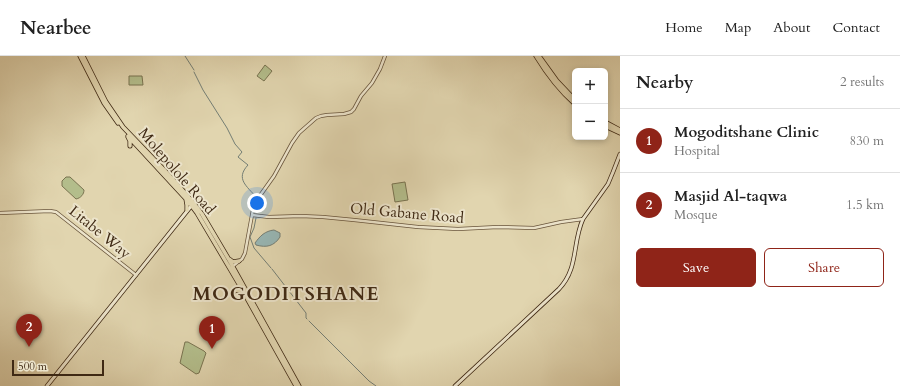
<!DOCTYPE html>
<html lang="en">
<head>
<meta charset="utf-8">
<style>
  :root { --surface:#fff; --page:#f6f6f6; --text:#222; --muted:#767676; --line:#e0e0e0; --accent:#8f2418 }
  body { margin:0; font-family:Cardo,serif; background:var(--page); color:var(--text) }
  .controls { position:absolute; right:12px; top:12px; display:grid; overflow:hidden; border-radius:6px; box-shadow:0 2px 6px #0003 }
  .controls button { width:36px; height:36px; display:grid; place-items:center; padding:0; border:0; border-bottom:1px solid var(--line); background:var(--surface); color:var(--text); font:20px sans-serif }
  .scale { position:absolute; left:12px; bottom:10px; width:92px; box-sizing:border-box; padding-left:4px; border:2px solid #3f2914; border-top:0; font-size:11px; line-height:14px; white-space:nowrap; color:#3f2914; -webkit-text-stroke:3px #ece4cb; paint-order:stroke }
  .you { position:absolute; left:257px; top:147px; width:14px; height:14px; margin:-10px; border:3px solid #fff; border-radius:50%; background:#1a73e8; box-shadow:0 0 0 6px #1a73e833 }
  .badge { display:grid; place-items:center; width:26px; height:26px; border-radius:50%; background:var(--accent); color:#fff; font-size:13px; font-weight:700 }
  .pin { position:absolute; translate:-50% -33px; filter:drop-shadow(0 1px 2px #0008) }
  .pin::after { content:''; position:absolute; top:21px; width:14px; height:12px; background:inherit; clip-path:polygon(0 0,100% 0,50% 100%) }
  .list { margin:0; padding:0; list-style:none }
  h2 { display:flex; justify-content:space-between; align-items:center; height:52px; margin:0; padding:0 16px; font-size:17px }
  h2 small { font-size:13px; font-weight:400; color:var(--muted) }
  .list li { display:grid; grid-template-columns:26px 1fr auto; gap:12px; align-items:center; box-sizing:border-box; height:64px; padding:0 16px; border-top:1px solid var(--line) }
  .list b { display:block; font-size:15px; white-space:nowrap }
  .list p { margin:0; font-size:13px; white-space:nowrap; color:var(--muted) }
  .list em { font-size:13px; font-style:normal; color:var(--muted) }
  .actions { display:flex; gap:8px; padding:12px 16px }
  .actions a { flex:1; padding:9px 0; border:1px solid var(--accent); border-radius:6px; text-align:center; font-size:14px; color:var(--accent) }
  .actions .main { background:var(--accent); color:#fff }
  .map { position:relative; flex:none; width:620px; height:330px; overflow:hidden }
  header { display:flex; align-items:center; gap:24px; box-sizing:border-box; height:56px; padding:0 20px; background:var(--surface); border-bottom:1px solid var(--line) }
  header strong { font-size:19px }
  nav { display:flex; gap:22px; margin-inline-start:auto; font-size:14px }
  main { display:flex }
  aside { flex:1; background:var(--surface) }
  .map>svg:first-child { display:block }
  .green { fill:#b3bd8b; stroke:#797350 }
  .water { fill:#97b6b4; stroke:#747e74 }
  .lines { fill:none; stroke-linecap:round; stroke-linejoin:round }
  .stream { stroke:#747e74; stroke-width:1 }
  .tertiary-casing { stroke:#68543b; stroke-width:4 }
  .secondary-casing { stroke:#3f2914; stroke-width:4.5 }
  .primary-casing { stroke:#3f2914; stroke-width:5 }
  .tertiary { stroke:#ece4cb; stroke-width:2.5 }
  .secondary { stroke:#ece4cb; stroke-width:3 }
  .primary { stroke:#e1d5af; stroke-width:3.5 }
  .labels { text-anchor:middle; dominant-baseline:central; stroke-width:4; stroke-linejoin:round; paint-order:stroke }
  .street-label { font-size:15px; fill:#3f2914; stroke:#ece4cb }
  .district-label { font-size:19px; font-weight:bold; letter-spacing:1px; fill:#3f2914; stroke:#ece4cb }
</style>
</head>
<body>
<header>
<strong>Nearbee</strong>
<nav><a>Home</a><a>Map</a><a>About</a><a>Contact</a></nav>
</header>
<main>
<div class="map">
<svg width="620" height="330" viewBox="0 0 620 330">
  <rect width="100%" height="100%" fill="#e1d5af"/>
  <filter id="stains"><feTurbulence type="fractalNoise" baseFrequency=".005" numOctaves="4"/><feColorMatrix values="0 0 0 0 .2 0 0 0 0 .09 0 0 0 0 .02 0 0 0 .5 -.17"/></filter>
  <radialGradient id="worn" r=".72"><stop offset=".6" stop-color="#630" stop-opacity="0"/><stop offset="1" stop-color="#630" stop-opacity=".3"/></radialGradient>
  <path class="green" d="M265,9L272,15L264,25L257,20Z
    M129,20H142L143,29H129Z
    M66,121H70L84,134C84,138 81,142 76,143L62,130V125Z
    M405,126L408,144L395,146L392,128Z
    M185,286H188L204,295L206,297L199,317L196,318L180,307Z"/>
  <path class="water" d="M274,174L280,177V181C274,190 267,192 256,189L255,187C260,180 265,175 274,174Z"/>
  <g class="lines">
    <path class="stream" d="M185,0L194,14
      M194,16L203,34L227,72L235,88L242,96L238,101L248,109C235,123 247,130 256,141
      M256,157L257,146
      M256,162L254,172L250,181L254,192L271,212
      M272,213L306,257V262L307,263
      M309,265L369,325L376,330"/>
    <g class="tertiary-casing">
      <path id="tertiary" d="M0,157L50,155L56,156L136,219
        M252,159L269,161L301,160L323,161L354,164L418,171L458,173L498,171L534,172L561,166L583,163
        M233,210L242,203L245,197L254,148L274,120L292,87L299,77L316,62L321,60L327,59L344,58L351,56L354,53L361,40L372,27L380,13L385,0"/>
    </g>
    <g class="secondary-casing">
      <path id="secondary" d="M47,330L192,149
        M455,330L559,233C579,212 572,187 583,163L608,128L613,116L620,98"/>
    </g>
    <g class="primary-casing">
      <path id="primary" d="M80,0L104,47L118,67
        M83,0L106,46L123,71L168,118L193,146L202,158L228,202L299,330
        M536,0C547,18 559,34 575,48
        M539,0L557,25L575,44
        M605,66L620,74
        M605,70L620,77
        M128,80L188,145L197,157L239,228L296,330
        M128,81L130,85V90
        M186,143L187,149V154
        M229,203L233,206L239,205
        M234,235L238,234L243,237"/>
    </g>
    <use href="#tertiary" class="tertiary"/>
    <use href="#secondary" class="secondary"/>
    <use href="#primary" class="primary"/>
  </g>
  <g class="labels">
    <g class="street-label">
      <text transform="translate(177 115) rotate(49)">Molepolole Road</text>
      <text transform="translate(407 157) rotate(5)">Old Gabane Road</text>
      <text transform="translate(100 176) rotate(39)">Litabe Way</text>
    </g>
    <g class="district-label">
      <text x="286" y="238">MOGODITSHANE</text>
    </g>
  </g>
  <rect width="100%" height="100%" filter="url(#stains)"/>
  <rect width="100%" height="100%" fill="url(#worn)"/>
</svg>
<div class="controls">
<button>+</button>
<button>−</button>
</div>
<div class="scale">500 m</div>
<div class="you"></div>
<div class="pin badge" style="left:212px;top:293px">1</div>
<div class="pin badge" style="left:29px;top:291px">2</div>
</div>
<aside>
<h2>Nearby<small>2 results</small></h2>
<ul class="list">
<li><span class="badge">1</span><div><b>Mogoditshane Clinic</b><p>Hospital</p></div><em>830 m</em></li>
<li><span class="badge">2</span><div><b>Masjid Al-taqwa</b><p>Mosque</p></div><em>1.5 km</em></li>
</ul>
<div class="actions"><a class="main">Save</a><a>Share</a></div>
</aside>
</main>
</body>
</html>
